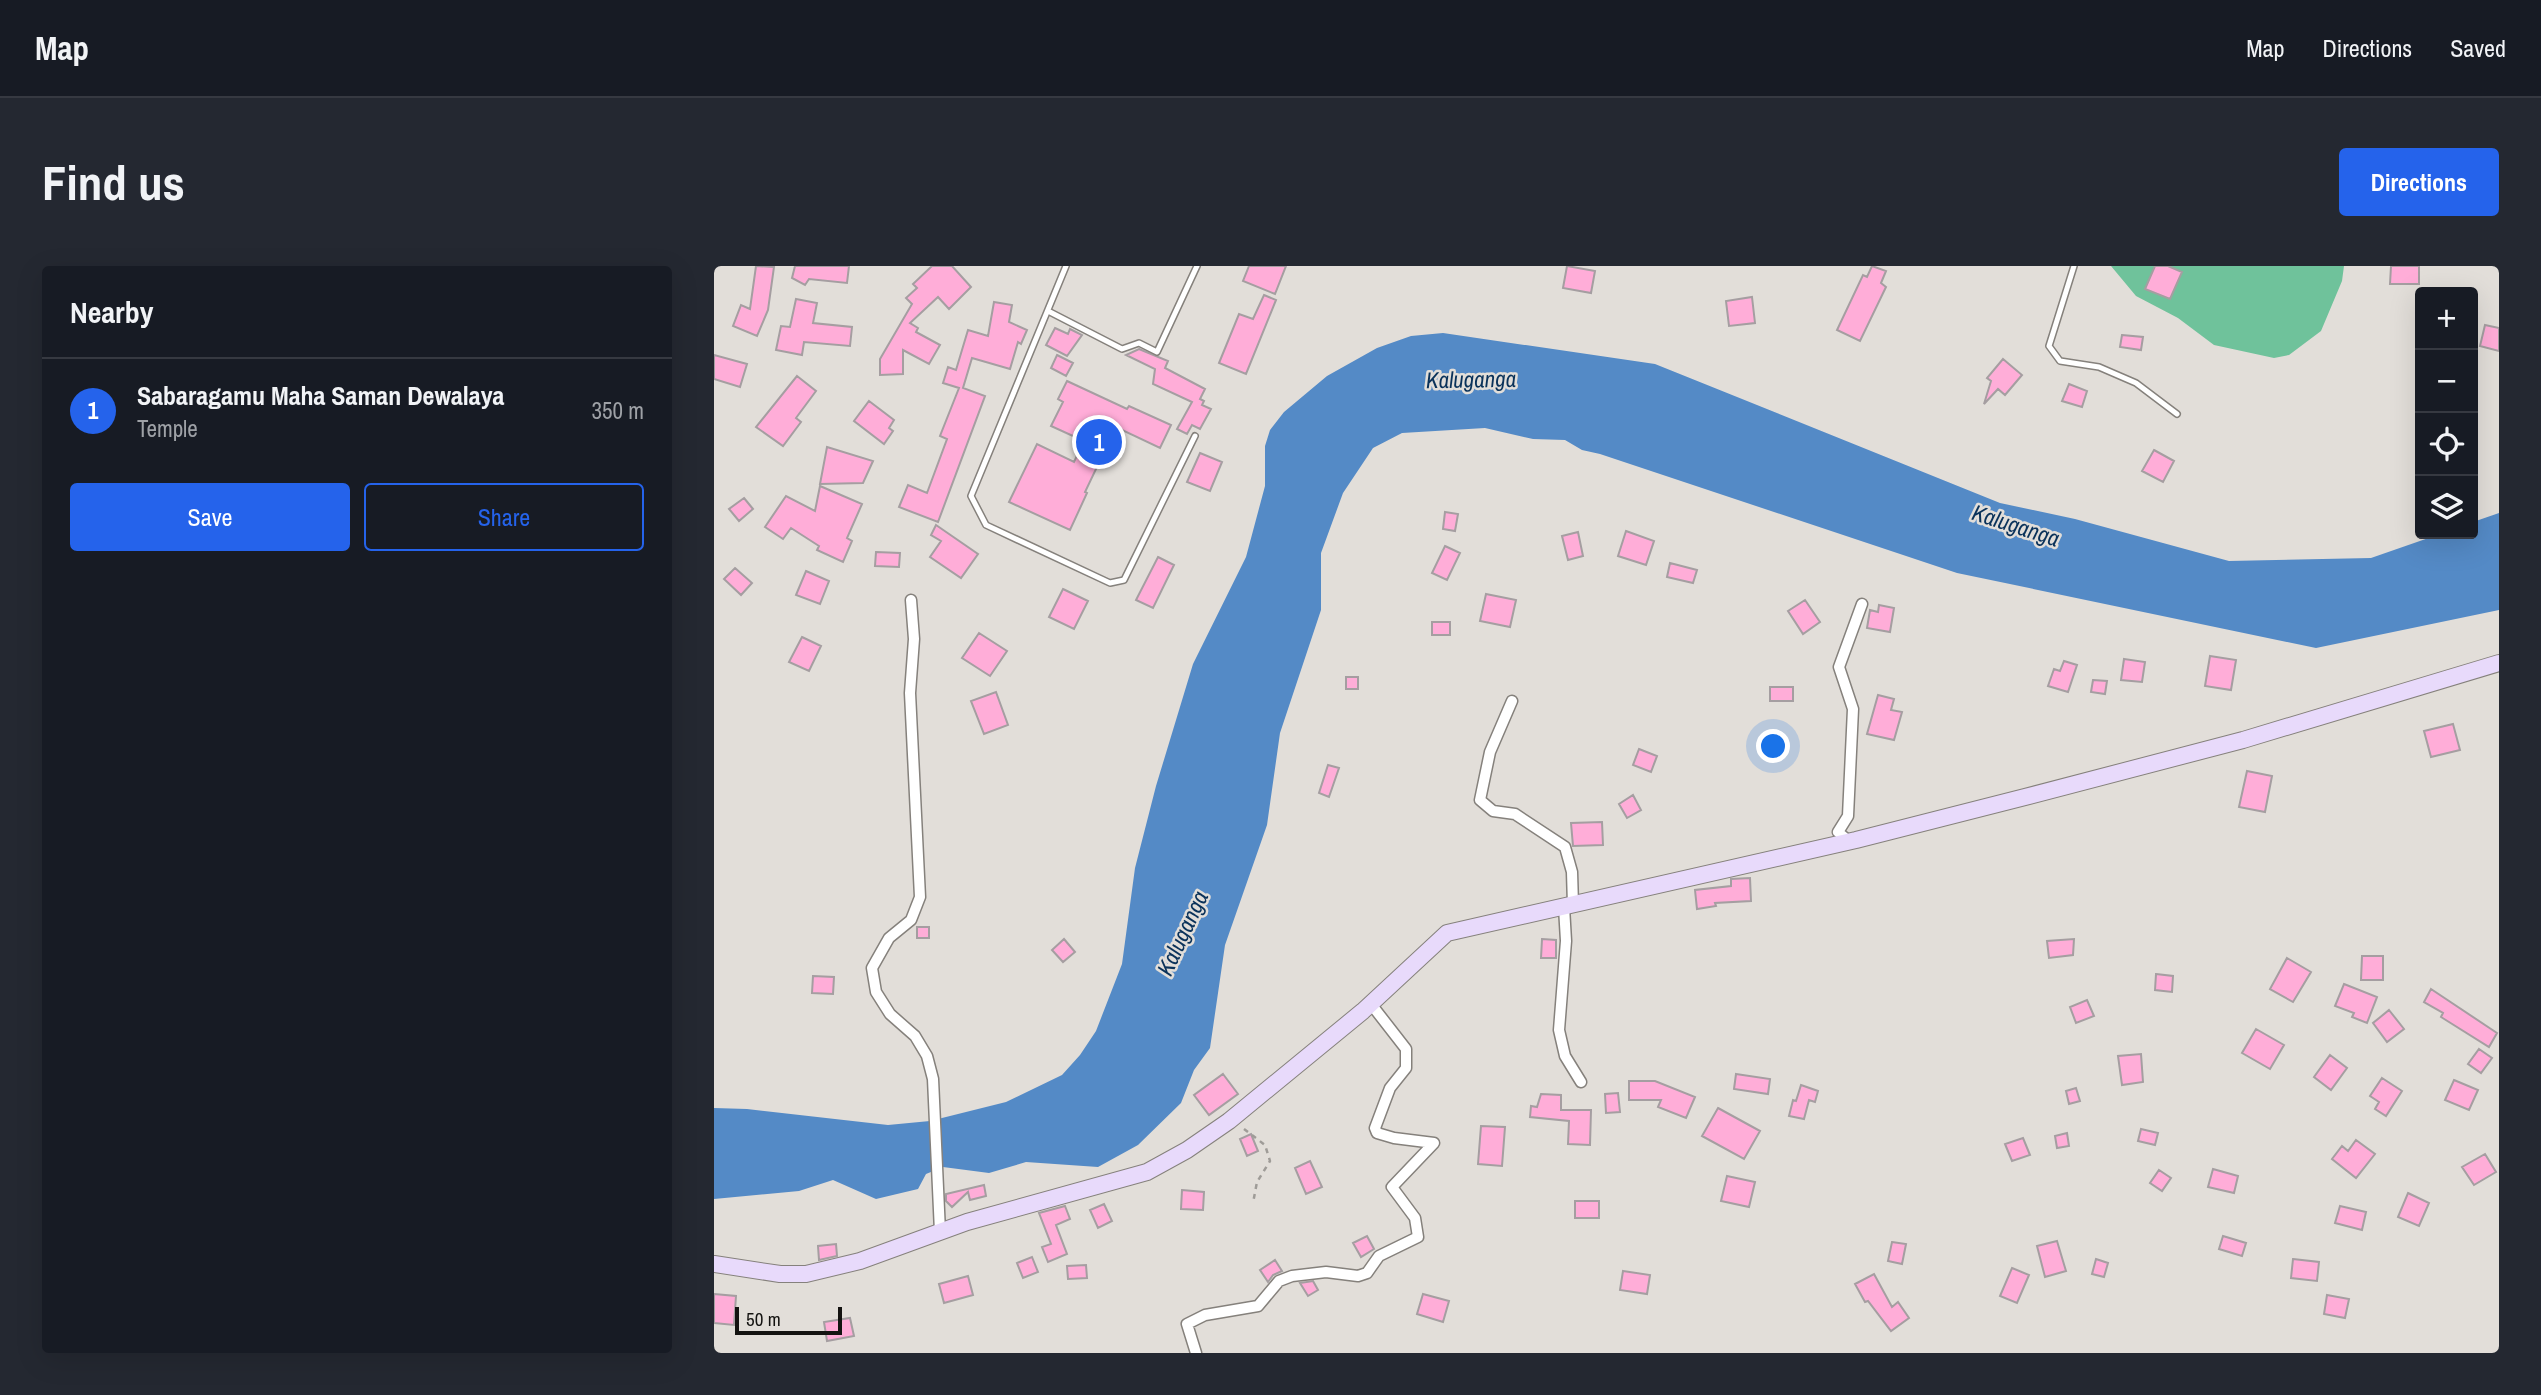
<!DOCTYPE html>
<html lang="en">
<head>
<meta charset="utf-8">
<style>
  :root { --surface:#171b24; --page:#242831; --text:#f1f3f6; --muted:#9ea1a6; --line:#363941; --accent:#2563eb }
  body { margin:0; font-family:"Archivo Narrow",sans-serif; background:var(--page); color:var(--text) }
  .controls { position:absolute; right:21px; top:21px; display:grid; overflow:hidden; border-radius:7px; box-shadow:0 7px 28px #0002 }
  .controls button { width:63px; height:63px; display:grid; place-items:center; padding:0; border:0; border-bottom:2px solid var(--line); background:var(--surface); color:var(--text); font:35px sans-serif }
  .scale { position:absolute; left:21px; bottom:18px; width:107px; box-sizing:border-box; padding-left:7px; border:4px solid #141311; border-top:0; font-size:19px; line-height:24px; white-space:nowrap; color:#141311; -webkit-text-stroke:5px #e2ded9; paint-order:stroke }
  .you { position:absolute; left:1060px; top:481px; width:24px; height:24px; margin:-18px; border:5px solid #fff; border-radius:50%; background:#1a73e8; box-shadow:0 0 0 10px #1a73e833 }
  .badge { display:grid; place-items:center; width:46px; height:46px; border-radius:50%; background:var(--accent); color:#fff; font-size:23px; font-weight:700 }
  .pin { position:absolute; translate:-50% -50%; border:4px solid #fff; box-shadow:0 2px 7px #0006 }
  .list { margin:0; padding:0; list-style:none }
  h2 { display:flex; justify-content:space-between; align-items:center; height:91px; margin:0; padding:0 28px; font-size:30px }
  h2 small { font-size:23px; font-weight:400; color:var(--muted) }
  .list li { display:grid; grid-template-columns:46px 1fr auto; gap:21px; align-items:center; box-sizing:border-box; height:105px; padding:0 28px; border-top:2px solid var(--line) }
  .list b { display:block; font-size:26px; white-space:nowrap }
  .list p { margin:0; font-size:23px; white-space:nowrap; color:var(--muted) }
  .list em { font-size:23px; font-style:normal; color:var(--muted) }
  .actions { display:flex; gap:14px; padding:21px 28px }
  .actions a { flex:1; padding:16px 0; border:2px solid var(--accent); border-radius:7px; text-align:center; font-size:24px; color:var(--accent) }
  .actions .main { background:var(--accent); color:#fff }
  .icon { flex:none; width:38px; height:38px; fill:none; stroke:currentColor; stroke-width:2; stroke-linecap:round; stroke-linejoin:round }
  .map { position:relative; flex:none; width:1785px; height:1087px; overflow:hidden; border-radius:7px }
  header { display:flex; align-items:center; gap:42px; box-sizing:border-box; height:98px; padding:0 35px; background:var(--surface); border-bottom:2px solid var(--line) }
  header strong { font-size:33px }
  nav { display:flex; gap:38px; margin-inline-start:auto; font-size:24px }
  .intro { display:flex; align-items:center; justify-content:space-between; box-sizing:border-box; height:168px; padding:0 42px }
  h1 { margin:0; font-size:49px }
  .button { padding:18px 32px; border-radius:7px; background:var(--accent); color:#fff; font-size:24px; font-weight:700 }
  main { display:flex; gap:42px; padding:0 42px }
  aside { flex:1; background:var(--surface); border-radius:7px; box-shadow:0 7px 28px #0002 }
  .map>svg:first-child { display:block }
  .green { fill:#6fc29b }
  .water { fill:#548ac6 }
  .building { fill:#ffadd8; stroke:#a59ea1; stroke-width:2 }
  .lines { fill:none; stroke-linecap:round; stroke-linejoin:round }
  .lane-casing { stroke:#85817c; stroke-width:8 }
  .street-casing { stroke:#85817c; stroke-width:13 }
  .secondary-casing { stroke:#85817c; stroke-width:18 }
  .path { stroke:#9f9c98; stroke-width:2.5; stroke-dasharray:5 5; stroke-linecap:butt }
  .lane { stroke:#fff; stroke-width:5 }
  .street { stroke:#fff; stroke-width:10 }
  .secondary { stroke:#e8dafb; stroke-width:16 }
  .labels { text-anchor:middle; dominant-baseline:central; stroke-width:5; stroke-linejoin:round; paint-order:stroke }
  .water-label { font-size:23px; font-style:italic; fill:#0a325a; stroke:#e2ded9 }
</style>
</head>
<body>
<header>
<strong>Map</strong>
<nav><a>Map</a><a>Directions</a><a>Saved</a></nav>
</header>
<div class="intro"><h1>Find us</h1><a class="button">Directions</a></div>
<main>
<aside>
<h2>Nearby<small></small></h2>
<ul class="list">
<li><span class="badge">1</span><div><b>Sabaragamu Maha Saman Dewalaya</b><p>Temple</p></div><em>350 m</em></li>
</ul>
<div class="actions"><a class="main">Save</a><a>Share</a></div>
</aside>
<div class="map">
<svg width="1785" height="1087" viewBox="0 0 1785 1087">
  <rect width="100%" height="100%" fill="#e2ded9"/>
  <path class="green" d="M1397,0H1630L1628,15L1607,65L1575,89L1560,92L1500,79L1464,52L1422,30Z"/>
  <path class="water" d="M729,67L941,98L1286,237L1361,253L1515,295L1657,292L1726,268H1759V256L1785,247V344L1602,382L1243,307L886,188L868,184L851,174L819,173L771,162L688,167L659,182L629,227L607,287V344L566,467L553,559L511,679L496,782L480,804L467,837L424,879L384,901L312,896L275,907L229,901L212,908L204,923L162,933L119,914L85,925L0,933V842L33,843L174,859L216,855L292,836L348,809L366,789L382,765L408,698L421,602L442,520L479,398L532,291L551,220V180L556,164L570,146L613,110L663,82L697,70Z"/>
  <path class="building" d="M42,0L60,1L54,44L43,70L19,60L27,39L36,43Z
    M81,0H135L133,17L95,13L91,19L78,12Z
    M218,0H238L257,21L235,43L224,31L196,57L204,62L202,66L226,79L215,98L189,84V108L166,109V93L198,38L192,32L203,22L199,18Z
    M535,0H572L561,28L529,15Z
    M853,0L881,5L877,27L849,22Z
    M1158,0L1172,5L1167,17L1172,21L1146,75L1123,64L1149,9L1153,11Z
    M1441,0H1454L1468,6L1456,33L1431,23Z
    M1677,0H1705V18H1676Z
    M550,29L562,34L532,108L505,97L525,48L539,53Z
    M1038,31L1041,57L1015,60L1012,35Z
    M82,33L103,37L99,57L138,61L136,80L90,76L88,89L62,84L67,60L76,61Z
    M280,36L298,39L295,56L313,64L307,78L304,76L296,103L258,92L249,122L271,130L224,256L185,241L194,219L213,227L233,173L226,170L245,122L229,117L234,101L242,104L254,64L274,70Z
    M1771,59L1785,62V85L1766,80Z
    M341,62L354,68L356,63L368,69L353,90L332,79Z
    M1408,69L1429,71L1427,84L1406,81Z
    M425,83L454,95L451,102L491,123L486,133L490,135L488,139L497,143L486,163L478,159L473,168L463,163L478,136L439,118L441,103L412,89Z
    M0,89L33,98L26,121L0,113Z
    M343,89L359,97L352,110L337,102Z
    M1289,93L1308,109L1291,129L1284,123L1270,138L1277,115L1273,112Z
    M83,110L102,125L82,152L87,156L69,180L42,161Z
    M353,115L413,143L415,140L457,159L446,182L402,161L371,226L373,227L356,264L295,236L323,178L360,196L370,175L337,160L349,136L344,133Z
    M1355,118L1373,125L1368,141L1348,135Z
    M155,135L180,154L175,162L179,165L170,178L140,155Z
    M113,181L159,195L149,217L106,218Z
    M1440,184L1460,195L1449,216L1428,205Z
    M486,187L508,196L496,225L473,216Z
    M106,220L148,238L133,272L138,275L129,296L103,284L105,280L77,262L69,273L51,261L72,230L101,245Z
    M30,232L39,243L25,255L15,243Z
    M731,246L744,248L741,265L729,263Z
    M222,259L264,288L247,312L216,291L227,275L217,269Z
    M912,265L940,275L932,299L904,290Z
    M864,266L869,290L854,294L848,270Z
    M731,280L746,287L733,314L718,307Z
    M162,286L186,287L185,301L161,300Z
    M444,291L460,299L439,342L422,334Z
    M956,297L983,304L979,317L953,311Z
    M21,302L38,317L27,329L10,313Z
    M92,305L115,315L106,338L82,329Z
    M349,323L374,335L360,363L335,351Z
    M772,328L802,334L796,361L766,355Z
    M1091,334L1106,356L1089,368L1074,345Z
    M1165,339L1180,342L1176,366L1153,362L1156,344L1164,346Z
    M718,356H736V369H718Z
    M265,367L293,385L276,410L248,392Z
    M88,371L107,380L95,405L75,396Z
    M1496,390L1522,394L1517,424L1491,420Z
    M1410,393L1431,396L1428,416L1407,414Z
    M1350,395L1363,399L1354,426L1334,420L1340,403L1346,405Z
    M632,411H644V423H632Z
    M1379,414L1393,415L1391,428L1377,426Z
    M1056,421H1079V435H1056Z
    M282,426L294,459L270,468L257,435Z
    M1164,429L1180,433L1177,444L1188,446L1180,474L1153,468Z
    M1739,458L1746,484L1717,491L1710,465Z
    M925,483L943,490L937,506L919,499Z
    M614,499L625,502L615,531L605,527Z
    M1533,505L1558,510L1551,546L1525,541Z
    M919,529L927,544L913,552L905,538Z
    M888,556L889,579L859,580L857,557Z
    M1036,612L1037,635L1001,637L1002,640L983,643L981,624L1017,620V613Z
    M203,661H215V672H203Z
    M350,673L361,686L349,696L338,684Z
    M828,673L842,674V692H827Z
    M1360,673L1359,689L1335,692L1333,675Z
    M1648,690H1669V714H1647Z
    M1573,692L1597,706L1579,736L1556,723Z
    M1442,708L1459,710L1458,726L1441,724Z
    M99,710L120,711L119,728L98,727Z
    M1630,718L1663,731L1653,757L1638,751L1640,747L1621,740Z
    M1717,723L1783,767L1775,781L1727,751L1729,747L1710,736Z
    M1373,734L1380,750L1362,757L1356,741Z
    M1675,744L1690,763L1673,776L1659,757Z
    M1542,763L1570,779L1556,803L1528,787Z
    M1765,783L1778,792L1767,807L1754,798Z
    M1427,788L1429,816L1408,819L1404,790Z
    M1616,789L1633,802L1617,824L1600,811Z
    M509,808L524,828L495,849L480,829Z
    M1022,808L1056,813L1054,828L1020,823Z
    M1668,812L1688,825L1672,850L1661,843L1665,836L1656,830Z
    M1740,814L1764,824L1755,844L1731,834Z
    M915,815H941L981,831L972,852L944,841L947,834H915Z
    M1087,819L1104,825L1101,836L1095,834L1090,853L1075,850L1079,834L1082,835Z
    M1362,822L1366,835L1355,838L1352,825Z
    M904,827L906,846L892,847L891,828Z
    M827,828L847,829V844H877L876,879L854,878L855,855L816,851L817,840L823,841Z
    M1004,842L1046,865L1030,893L988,870Z
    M767,860L791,861L788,900L764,898Z
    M1427,863L1444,867L1441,879L1424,875Z
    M1353,867L1355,880L1343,882L1341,870Z
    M537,868L544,885L533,890L526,873Z
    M1309,872L1316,889L1298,895L1291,878Z
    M1642,874L1661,888L1642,912L1618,893L1628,880L1634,885Z
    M1771,888L1782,906L1760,919L1748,901Z
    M596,895L608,921L592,928L581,902Z
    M1499,903L1524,910L1520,927L1494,921Z
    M1445,904L1457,912L1448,925L1436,917Z
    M1013,910L1041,916L1035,941L1007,935Z
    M270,919L272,930L256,934L254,926L238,941L232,935V928Z
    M468,924L490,926L489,944L467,943Z
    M1694,927L1715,937L1705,960L1684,951Z
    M861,935H885V952H861Z
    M390,938L398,955L384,962L376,944Z
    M351,940L356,953L342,959L353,988L334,996L328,981L337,978L325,947Z
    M1626,940L1652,946L1648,964L1621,957Z
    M653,970L660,983L647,991L639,977Z
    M1509,970L1532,977L1528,990L1505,983Z
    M1343,975L1352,1005L1331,1011L1323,980Z
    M1178,976L1192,978L1188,998L1174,995Z
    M122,978L123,990L105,994L104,980Z
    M318,991L324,1006L309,1012L303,997Z
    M1382,993L1394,997L1390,1011L1378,1008Z
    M1579,993L1605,996L1603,1015L1577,1012Z
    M561,994L568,1005L559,1009L554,1016L546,1004Z
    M372,999L373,1012L354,1013L353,1000Z
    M1298,1002L1315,1009L1303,1037L1286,1030Z
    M909,1005L936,1009L933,1028L906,1024Z
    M1160,1008L1178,1041L1184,1036L1195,1052L1177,1065L1154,1035L1151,1036L1141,1018Z
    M254,1010L259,1029L230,1037L225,1018Z
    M599,1015L604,1024L594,1030L586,1017Z
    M0,1028L22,1030L20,1059L0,1057Z
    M709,1028L735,1035L729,1056L703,1048Z
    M1613,1029L1635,1033L1631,1052L1610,1048Z
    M136,1052L140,1070L113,1075L110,1056Z"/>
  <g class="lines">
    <g class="lane-casing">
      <path id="lane" d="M352,0L257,230L272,259L396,317L410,314L481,170
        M1360,0L1335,80L1346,95L1385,101L1422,117L1463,148
        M334,45L408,83L425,77L443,86L483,0"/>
    </g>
    <g class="street-casing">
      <path id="street" d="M197,334L200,373L196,427L206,631L197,654L175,672L158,702L162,726L176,748L201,770L213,790L219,813L226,966
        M798,435L776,486L766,534L779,545L801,548L851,581L858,606L859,639
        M1136,576L1124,566L1134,550L1139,443L1125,401L1148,338
        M850,641L852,675L845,764L851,790L867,816
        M482,1087L473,1058L491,1049L544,1040L565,1015L578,1010L612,1006L644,1010L653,1007L665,990L704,971L701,952L678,921L720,877L680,872L663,867L661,862L676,822L692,802V783L657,738"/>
    </g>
    <g class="secondary-casing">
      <path id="secondary" d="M0,998L66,1008H92L146,995L253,956L433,906L473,884L515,855L649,745L733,667L1142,574L1311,531L1529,474L1785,397"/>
    </g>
    <path class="path" d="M530,863L551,879L556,895L543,916L539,937"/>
    <use href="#lane" class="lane"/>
    <use href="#street" class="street"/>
    <use href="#secondary" class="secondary"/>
  </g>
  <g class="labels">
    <g class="water-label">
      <text transform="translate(757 113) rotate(-1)">Kaluganga</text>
      <text transform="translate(1302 259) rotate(18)">Kaluganga</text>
      <text transform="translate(468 667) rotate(-65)">Kaluganga</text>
    </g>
  </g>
</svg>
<div class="controls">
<button>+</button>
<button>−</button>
<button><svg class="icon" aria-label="locate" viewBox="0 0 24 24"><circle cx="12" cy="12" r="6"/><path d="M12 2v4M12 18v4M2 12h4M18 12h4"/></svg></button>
<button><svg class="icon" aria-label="layers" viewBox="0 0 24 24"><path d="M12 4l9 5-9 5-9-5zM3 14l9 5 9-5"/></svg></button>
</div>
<div class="scale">50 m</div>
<div class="you"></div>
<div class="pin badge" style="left:385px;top:176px">1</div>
</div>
</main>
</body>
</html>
